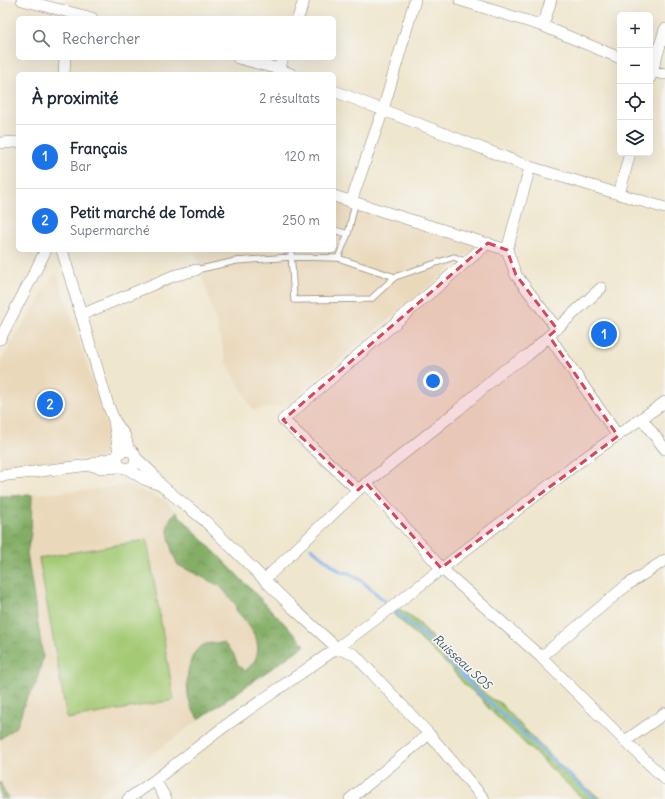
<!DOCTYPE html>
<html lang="fr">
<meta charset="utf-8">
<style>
:root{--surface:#fff;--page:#f2f2f3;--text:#1f2937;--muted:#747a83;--line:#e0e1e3;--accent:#1a73e8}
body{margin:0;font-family:Delius,sans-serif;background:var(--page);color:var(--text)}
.controls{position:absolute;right:12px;top:12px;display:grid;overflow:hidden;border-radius:6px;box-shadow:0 4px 16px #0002}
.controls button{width:36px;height:36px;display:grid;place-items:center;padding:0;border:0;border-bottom:1px solid var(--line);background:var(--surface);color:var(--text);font:20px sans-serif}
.you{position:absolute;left:433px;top:381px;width:14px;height:14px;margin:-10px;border:3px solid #fff;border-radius:50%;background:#1a73e8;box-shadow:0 0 0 6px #1a73e833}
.badge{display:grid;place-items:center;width:26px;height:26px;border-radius:50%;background:var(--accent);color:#fff;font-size:13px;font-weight:700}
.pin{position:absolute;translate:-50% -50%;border:2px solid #fff;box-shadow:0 1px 4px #0006}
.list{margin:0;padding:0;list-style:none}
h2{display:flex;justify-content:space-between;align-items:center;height:52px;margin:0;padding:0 16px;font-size:17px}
h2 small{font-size:13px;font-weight:400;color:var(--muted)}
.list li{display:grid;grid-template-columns:26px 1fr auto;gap:12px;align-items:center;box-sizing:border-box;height:64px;padding:0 16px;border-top:1px solid var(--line)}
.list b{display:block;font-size:15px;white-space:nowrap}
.list p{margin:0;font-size:13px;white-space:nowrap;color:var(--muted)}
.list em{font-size:13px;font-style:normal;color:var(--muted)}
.icon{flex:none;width:22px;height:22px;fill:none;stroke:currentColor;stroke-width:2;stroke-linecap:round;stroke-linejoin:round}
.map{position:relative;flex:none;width:665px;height:799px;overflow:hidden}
.search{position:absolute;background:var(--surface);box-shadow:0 4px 16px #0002;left:16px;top:16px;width:320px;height:44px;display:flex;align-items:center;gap:10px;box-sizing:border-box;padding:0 14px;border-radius:6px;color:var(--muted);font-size:15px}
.panel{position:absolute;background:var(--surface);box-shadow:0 4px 16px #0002;left:16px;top:72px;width:320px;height:180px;border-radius:6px}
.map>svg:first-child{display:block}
.built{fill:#ead8ba}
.forest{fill:url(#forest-crowns);stroke:#586c48}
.wetland{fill:url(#wetland-marsh);stroke:#687a50}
.pitch{fill:#a5ca75;stroke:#687a50}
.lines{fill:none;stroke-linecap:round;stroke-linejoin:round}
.stream{stroke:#85b6f1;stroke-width:3}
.service-casing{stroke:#8d887c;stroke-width:7}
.minor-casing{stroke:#8d887c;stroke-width:12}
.service{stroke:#fff;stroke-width:5.5}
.minor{stroke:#fff;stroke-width:11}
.marked{fill:#d1495b;fill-opacity:0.2;stroke:#d1495b;stroke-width:3;stroke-dasharray:8 5;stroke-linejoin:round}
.labels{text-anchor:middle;stroke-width:3.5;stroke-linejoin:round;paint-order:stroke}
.water-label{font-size:12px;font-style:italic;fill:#465566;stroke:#f6f6f2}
</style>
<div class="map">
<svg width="665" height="799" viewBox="0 0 665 799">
<defs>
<pattern id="forest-crowns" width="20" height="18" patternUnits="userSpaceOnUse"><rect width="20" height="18" fill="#84ae66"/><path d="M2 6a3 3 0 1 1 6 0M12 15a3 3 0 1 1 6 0" fill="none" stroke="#6c8e54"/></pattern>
<pattern id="wetland-marsh" width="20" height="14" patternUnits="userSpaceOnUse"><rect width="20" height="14" fill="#a5ca75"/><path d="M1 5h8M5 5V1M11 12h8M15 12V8" fill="none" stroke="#87a460"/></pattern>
</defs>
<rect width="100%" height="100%" fill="#f6f6f2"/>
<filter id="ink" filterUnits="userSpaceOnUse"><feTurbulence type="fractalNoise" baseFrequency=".025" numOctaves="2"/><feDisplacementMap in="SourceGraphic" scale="8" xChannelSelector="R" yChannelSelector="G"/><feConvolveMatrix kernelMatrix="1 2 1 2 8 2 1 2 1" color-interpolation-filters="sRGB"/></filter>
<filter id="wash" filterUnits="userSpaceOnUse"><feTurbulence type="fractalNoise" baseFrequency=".012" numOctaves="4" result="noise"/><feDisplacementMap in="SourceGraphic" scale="16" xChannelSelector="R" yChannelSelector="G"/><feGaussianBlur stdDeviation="0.9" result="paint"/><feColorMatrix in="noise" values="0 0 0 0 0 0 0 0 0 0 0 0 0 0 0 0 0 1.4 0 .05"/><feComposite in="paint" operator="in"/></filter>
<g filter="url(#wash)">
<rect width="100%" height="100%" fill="#efe6ce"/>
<!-- built -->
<path class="built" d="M 334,198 L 477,246 L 286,405 L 253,410 L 226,361 L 216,322 L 194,250 L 334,250 Z
M 56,272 L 114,447 L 103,457 L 0,468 L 0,362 Z
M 129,485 L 165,501 L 305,645 L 212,710 L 92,799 L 0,799 L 0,497 L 89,490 Z"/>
<!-- forest -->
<path class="forest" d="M 32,495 L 31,533 L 27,553 L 43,657 L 36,684 L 25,702 L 17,726 L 0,739 L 0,496 Z
M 176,512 L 305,645 L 199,719 C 196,714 191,709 190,703 C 185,688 186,657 200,647 C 207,642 216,643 224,643 L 233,653 L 238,665 L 245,671 C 271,651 252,628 236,610 L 236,605 L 220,586 L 178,565 L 172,552 L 168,532 L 168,524 L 171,517 Z
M 0,782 L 8,799 L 0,799 Z"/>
<!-- wetland -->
<path class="wetland" d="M 399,609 L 410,616 L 421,625 L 461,672 L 491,699 L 499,702 C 531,735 563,773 601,799 L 583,799 L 489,709 L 480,697 L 465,685 L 450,667 L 399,619 L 394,615 Z"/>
<!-- pitch -->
<path class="pitch" d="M 147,540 L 174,700 L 67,719 L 39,558 Z"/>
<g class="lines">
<!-- stream -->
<path class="stream" d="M 311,548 L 341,572 L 349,573 L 363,582 L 389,605
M 393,609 L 431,642 L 479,693 L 595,799"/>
</g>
</g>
<g filter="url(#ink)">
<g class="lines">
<defs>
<path id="service" d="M 334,230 L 348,234
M 291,250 L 294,300 L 371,299 L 395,277 L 454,257 L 466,262
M 338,258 L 348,234 L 355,203
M 196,270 L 236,261 L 292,257 L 338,258 L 395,277"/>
<path id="minor" d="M 22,0 L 92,18
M 460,0 L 543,26 L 620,58
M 298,18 L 304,0
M 543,26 L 551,0
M 238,58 L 279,69
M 283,58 L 279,69 L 291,74
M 650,71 L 665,74
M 64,74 L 65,58
M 650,78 L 665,29
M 334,91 L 530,167 L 665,208
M 0,143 L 18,142
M 530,167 L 507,250 L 516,275 L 557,329
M 619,194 L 630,153
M 334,196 L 507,250
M 351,202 L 383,110 L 415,0
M 62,250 L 108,405 L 114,420 L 125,436 L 129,450
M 81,315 L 173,276 L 196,270
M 549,336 L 618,436
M 0,339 L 46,250
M 642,419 L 665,449
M 114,421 L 119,454
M 136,458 L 152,473 L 161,485
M 90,465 L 101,468 L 121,467
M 128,469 L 134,466 L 136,458 L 133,452 L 125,450 L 119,454 L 117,457 L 118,465 L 121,467 L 128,469 L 144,479 L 161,485 L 173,495 L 204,520 L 294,609 L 337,648 L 355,655 L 429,734 L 484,799
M 0,476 L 90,465 L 100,461 L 117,457
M 366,483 L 441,568 L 541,657 L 625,741 L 665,713
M 358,490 L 283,420 L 488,243
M 265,579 L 358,490 L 458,410 L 503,371 L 528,355 L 601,288
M 541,657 L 627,585 L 665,560
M 625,741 L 665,779
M 155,780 L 166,799
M 128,799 L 155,780 L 225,726 L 337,648 L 396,604 L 579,462 L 665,402
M 350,799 L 429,734"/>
</defs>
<!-- service casing -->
<use href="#service" class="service-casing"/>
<!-- minor casing -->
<use href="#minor" class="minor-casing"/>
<!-- service -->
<use href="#service" class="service"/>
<!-- minor -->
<use href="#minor" class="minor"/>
</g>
</g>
<!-- marked area -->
<path class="marked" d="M 488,243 L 507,250 L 516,275 L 557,329 L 549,336 L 618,436 L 441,568 L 366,483 L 358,490 L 283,420 Z"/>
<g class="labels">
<!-- water labels -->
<g class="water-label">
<text transform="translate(462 662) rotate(43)" y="4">Ruisseau SOS</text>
</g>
</g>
</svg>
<div class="controls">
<button>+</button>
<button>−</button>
<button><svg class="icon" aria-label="locate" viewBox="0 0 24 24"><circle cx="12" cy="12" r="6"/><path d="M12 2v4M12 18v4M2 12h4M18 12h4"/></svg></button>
<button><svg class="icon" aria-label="layers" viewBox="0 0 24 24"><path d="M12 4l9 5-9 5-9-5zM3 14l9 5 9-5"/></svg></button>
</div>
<div class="you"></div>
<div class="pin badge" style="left:604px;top:334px">1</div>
<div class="pin badge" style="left:50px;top:404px">2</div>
<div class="search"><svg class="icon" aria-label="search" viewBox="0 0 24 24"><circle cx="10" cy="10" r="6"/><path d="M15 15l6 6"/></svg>Rechercher</div>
<section class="panel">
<h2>À proximité<small>2 résultats</small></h2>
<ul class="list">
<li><span class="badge">1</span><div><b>Français</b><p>Bar</p></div><em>120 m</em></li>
<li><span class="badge">2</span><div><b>Petit marché de Tomdè</b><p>Supermarché</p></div><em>250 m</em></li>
</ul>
</section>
</div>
